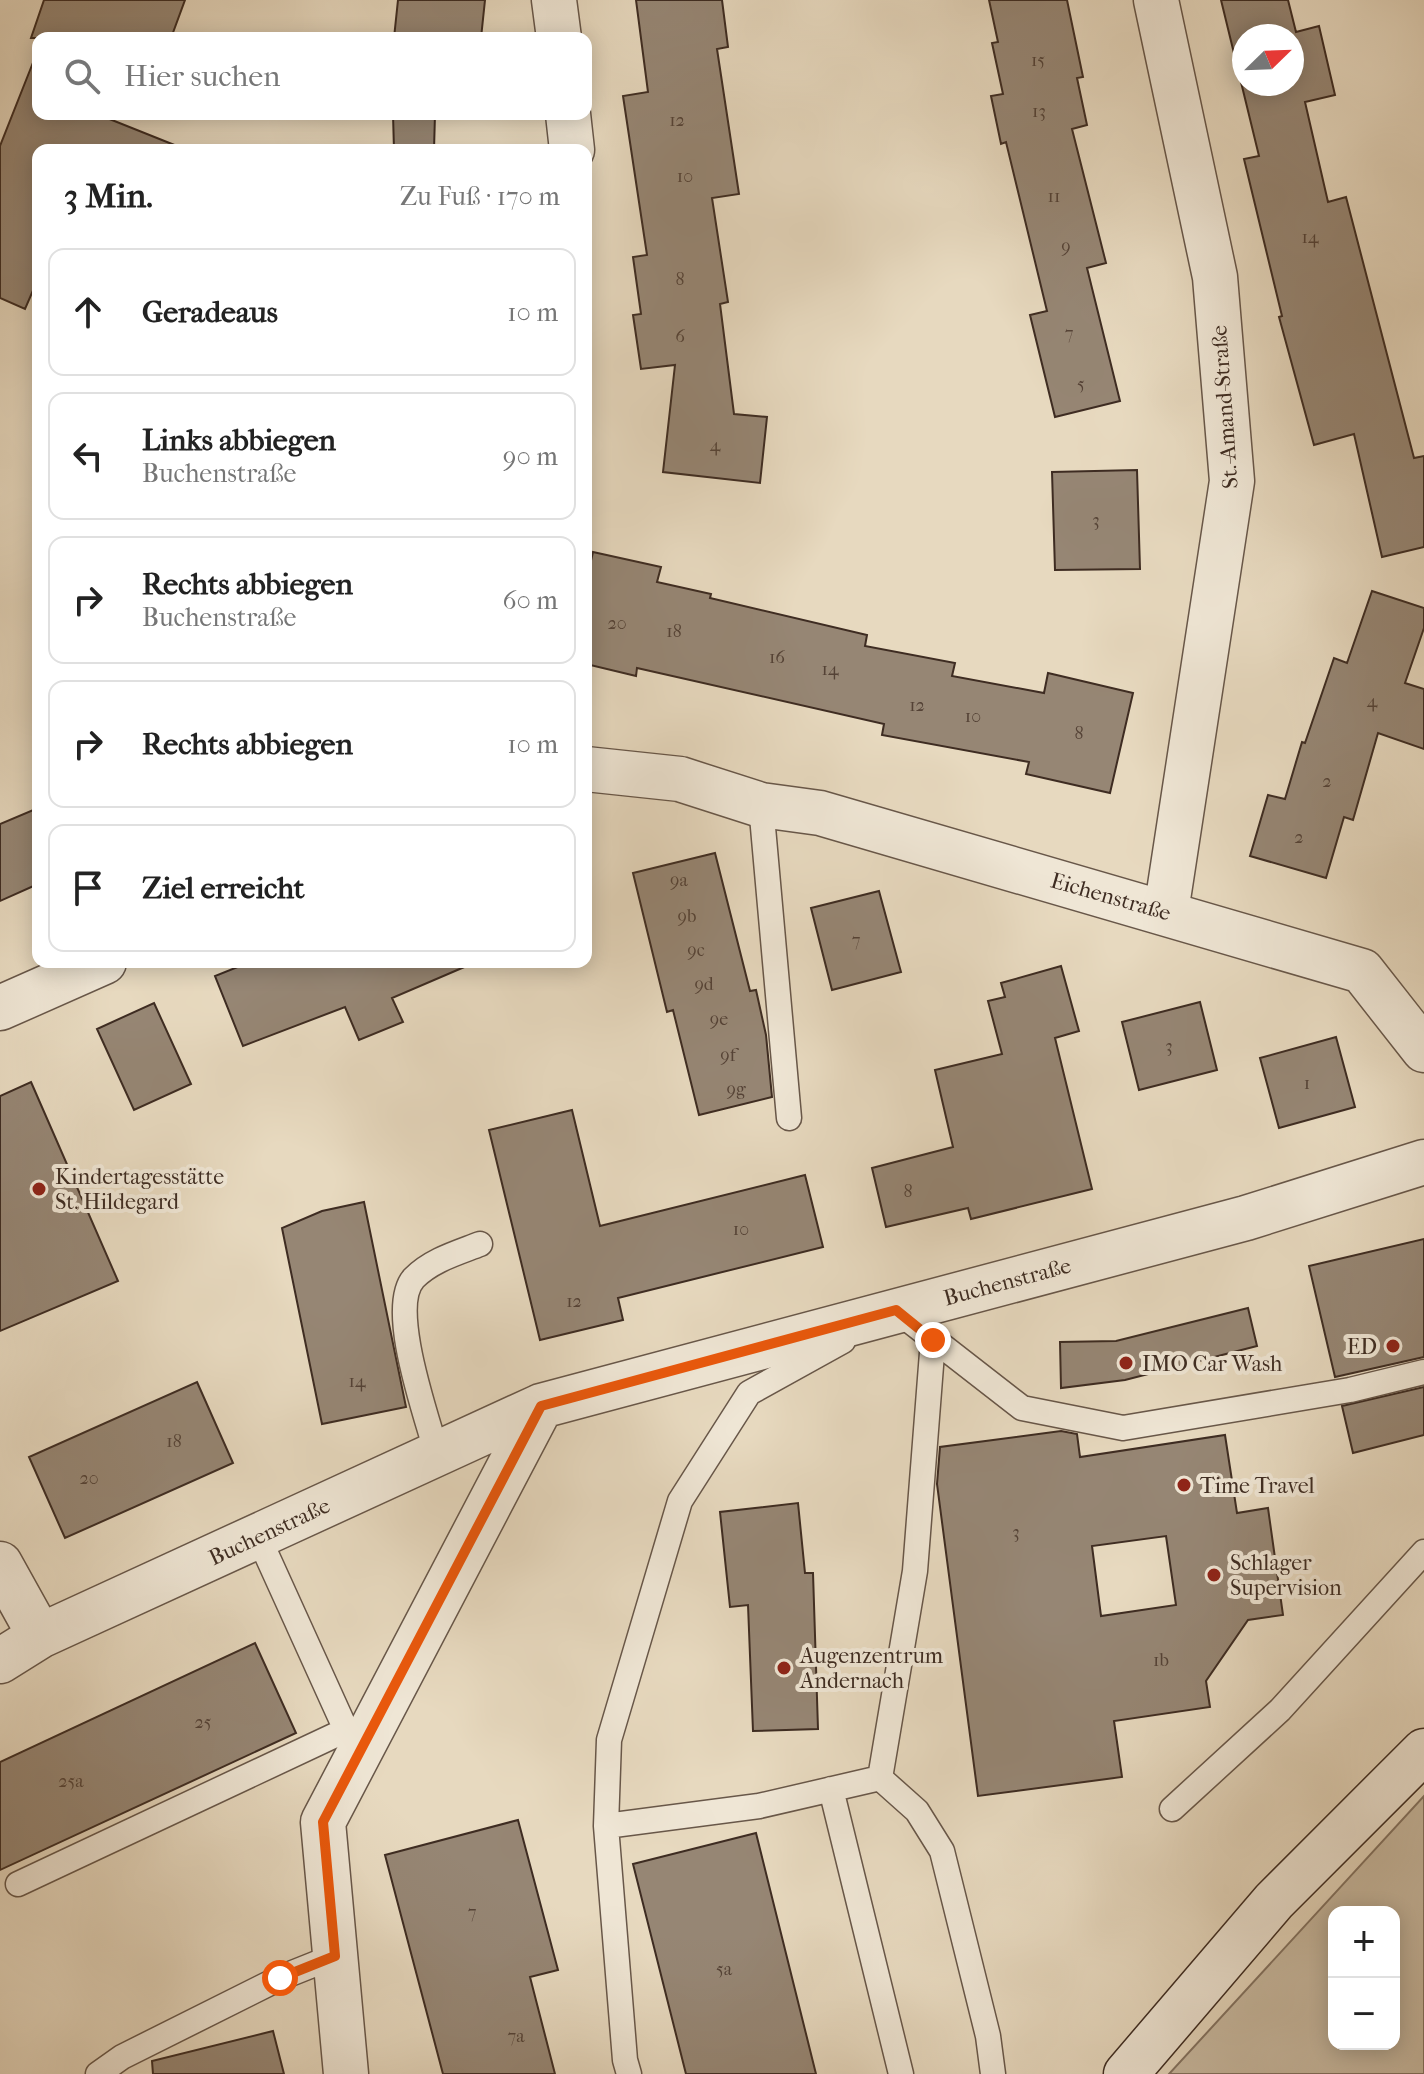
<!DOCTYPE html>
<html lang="de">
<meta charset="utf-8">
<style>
:root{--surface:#fff;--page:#f2f2f2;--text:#222;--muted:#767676;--line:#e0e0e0}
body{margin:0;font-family:"IM FELL French Canon",serif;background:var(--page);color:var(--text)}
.controls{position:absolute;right:24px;bottom:24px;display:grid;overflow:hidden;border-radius:16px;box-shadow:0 4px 20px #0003}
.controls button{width:72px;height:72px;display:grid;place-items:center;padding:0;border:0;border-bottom:2px solid var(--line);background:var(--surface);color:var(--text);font:40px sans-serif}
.compass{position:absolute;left:1232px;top:24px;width:72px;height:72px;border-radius:50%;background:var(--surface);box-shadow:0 4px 20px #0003;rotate:67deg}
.stop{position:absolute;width:24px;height:24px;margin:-18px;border:6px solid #ea580c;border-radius:50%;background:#fff}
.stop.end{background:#ea580c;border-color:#fff;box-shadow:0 2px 8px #0008}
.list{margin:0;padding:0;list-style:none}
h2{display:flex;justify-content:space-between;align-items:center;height:104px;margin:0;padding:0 32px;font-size:34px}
h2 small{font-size:26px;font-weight:400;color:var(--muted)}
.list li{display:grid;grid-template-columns:52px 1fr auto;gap:24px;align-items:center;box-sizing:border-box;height:128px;margin:0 16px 16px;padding:0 16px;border:2px solid var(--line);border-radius:16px}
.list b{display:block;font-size:30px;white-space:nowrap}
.list p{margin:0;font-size:26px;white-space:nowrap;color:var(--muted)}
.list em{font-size:26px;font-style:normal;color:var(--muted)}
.icon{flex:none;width:44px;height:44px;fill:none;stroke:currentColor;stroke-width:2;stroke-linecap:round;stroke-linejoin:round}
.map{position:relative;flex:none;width:1424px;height:2074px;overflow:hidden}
.search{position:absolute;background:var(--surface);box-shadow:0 4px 20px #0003;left:32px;top:32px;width:560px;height:88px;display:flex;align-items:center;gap:20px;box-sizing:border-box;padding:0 28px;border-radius:16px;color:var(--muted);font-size:30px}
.panel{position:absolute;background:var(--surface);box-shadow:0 4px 20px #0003;left:32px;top:144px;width:560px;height:824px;border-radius:16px}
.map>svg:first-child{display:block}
.green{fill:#cabca4;stroke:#847463;stroke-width:2;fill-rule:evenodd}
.building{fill:#968674;stroke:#3e2c22;stroke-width:2;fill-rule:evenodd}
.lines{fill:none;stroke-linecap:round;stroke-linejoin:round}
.service-casing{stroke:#685749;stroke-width:27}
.minor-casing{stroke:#685749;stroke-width:47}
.secondary-casing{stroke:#3e2c22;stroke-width:47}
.service{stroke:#efe6d5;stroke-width:24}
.minor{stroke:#efe6d5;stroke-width:44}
.secondary{stroke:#efe6d5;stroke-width:44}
.route{stroke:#ea580c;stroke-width:10}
.poi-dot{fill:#8f2418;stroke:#efe6d5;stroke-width:3}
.labels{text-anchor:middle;stroke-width:8;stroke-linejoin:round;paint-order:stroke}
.number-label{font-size:18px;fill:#544236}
.street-label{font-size:22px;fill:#3e2c22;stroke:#efe6d5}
.poi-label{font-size:22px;fill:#3e2c22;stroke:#efe6d5;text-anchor:start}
</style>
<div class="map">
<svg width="1424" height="2074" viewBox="0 0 1424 2074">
<rect width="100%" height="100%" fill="#e7d9bf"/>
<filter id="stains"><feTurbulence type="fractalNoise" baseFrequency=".0025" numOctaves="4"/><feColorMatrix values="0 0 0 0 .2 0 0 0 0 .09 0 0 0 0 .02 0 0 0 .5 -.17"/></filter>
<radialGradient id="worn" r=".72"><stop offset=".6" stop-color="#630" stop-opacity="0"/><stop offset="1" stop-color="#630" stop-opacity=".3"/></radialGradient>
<!-- green -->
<path class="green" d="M 1424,1796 L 1424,2074 L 1169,2074 ZM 1334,1912 L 1394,1912 L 1394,2044 L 1334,2044 Z"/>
<!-- building -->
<path class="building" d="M 44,0 L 185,0 L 171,38 L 31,38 Z
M 398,0 L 485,0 L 481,38 L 394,38 Z
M 636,0 L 722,0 L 728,47 L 717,49 L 739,194 L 712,198 L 728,302 L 720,304 L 734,414 L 767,417 L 760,483 L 663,472 L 675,365 L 641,369 L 633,315 L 641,314 L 633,257 L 647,255 L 623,96 L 648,92 Z
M 989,0 L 1067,0 L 1083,77 L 1077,78 L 1087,125 L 1072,129 L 1106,263 L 1087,268 L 1120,401 L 1055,417 L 1030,315 L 1047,311 L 1006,142 L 1001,144 L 991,96 L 1003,94 L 992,43 L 998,42 Z
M 1221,0 L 1288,0 L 1296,32 L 1319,26 L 1335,95 L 1305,102 L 1328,202 L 1346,197 L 1414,458 L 1424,456 L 1424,547 L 1382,557 L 1354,434 L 1314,445 L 1279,317 L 1282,316 L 1244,159 L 1259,156 ZM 1244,36 L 1292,36 L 1292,84 L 1244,84 Z
M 36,55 L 38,114 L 97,114 L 182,148 L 38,150 L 38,279 L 25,309 L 0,298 L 0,146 Z
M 393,114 L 435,114 L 434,150 L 394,150 Z
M 1137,470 L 1140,569 L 1055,570 L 1052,472 Z
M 593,552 L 661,567 L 657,582 L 711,594 L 710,598 L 867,635 L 865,646 L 955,663 L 952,676 L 1044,693 L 1048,673 L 1133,693 L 1110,793 L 1026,774 L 1029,762 L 882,735 L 884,724 L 637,668 L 636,676 L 586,664 L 586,582 Z
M 1372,591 L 1424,608 L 1424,628 L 1405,683 L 1424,689 L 1424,749 L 1378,733 L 1353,820 L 1344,817 L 1326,878 L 1250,856 L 1268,795 L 1285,799 L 1302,742 L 1305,743 L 1334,658 L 1347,663 Z
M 38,808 L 38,884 L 0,901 L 0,824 Z
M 715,853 L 750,991 L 756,990 L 766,1035 L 772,1097 L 699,1115 L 673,1010 L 667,1012 L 633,873 Z
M 879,891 L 901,972 L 832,990 L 811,908 Z
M 250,962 L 476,962 L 392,998 L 403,1022 L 359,1040 L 345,1007 L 243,1046 L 215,976 Z
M 1061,966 L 1079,1031 L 1055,1038 L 1092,1189 L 971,1219 L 968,1208 L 886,1227 L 872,1168 L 953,1147 L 935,1070 L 1002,1054 L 988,1001 L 1005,997 L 1001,983 Z
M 1200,1002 L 1217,1070 L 1139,1090 L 1122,1022 Z
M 154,1003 L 191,1084 L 134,1110 L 97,1029 Z
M 1336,1037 L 1355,1107 L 1279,1128 L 1260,1058 Z
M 31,1082 L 118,1281 L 0,1331 L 0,1096 Z
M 572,1110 L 600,1226 L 805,1175 L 823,1247 L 618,1298 L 623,1320 L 540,1340 L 489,1130 Z
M 364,1202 L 406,1407 L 322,1424 L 282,1228 L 322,1211 Z
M 1424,1239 L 1424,1357 L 1335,1377 L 1309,1266 Z
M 1248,1308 L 1257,1346 L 1125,1380 L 1061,1388 L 1060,1342 L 1116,1341 Z
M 197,1382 L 233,1463 L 65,1538 L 29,1457 Z
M 1424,1387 L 1424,1435 L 1353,1453 L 1342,1406 Z
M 1061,1431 L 1077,1434 L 1080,1457 L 1225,1435 L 1237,1513 L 1268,1508 L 1283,1615 L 1248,1620 L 1206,1681 L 1210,1707 L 1114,1721 L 1122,1777 L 978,1796 L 937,1484 L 940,1447 ZM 1166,1536 L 1176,1605 L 1101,1616 L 1092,1546 Z
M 798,1503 L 805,1573 L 813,1573 L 818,1729 L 753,1731 L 748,1605 L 730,1607 L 720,1512 Z
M 255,1643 L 296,1733 L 0,1870 L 0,1762 Z
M 518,1820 L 558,1970 L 530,1977 L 555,2074 L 443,2074 L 385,1855 Z
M 756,1833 L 816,2074 L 686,2074 L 633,1864 Z
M 273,2031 L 284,2074 L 153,2074 L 152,2061 Z"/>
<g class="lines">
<defs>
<path id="service" d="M 761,805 L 789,1118
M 892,1313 L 896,1310 L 1022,1408 L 1123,1428 L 1350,1390 L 1424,1372
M 843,1341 L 749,1393 L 680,1501 L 609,1740 L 606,1826 L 759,1806 L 880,1778 L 915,1571 L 933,1340
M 437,1454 C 427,1417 387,1307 414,1278 C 432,1260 457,1253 480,1244
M 880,1778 L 917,1811 L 942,1851 L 988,2036 L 993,2074
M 831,1789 L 901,2074
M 1172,1809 L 1280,1710 L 1424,1552
M 606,1826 L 625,2060 L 629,2074
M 18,1884 L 346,1730 L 258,1536
M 98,2074 L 122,2057 L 280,1978 L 335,1956"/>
<path id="minor" d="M 554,0 L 559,38
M 1156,0 L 1215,277 L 1232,481 L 1166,912
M 568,114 L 572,150
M 586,769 L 680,779 L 761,805 L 820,813 L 1362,971 L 1424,1050
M 0,1008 L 104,962
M 0,1564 L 40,1636
M 0,1661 L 40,1636 L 541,1406 L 1246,1218 L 1424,1162
M 346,2074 L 323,1822 L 541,1406"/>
<path id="secondary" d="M 1126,2074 L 1274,1901 L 1424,1751"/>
</defs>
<!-- service casing -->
<use href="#service" class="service-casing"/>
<!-- minor casing -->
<use href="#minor" class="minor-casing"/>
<!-- secondary casing -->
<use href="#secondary" class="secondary-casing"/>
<!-- service -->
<use href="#service" class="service"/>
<!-- minor -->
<use href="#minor" class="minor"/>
<!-- secondary -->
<use href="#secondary" class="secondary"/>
</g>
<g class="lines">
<!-- route -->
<path class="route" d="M 280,1978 L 335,1956 L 323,1822 L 541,1406 L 896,1310 L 933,1340"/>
</g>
<!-- markers -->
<g class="poi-dot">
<circle cx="39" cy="1189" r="8"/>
<circle cx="1393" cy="1346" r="8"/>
<circle cx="1126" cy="1363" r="8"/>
<circle cx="1184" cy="1485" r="8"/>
<circle cx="1214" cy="1575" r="8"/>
<circle cx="784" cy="1668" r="8"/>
</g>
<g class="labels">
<!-- number labels -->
<g class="number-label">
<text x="1038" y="66">15</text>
<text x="1039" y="117">13</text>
<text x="677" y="126">12</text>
<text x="685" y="182">10</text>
<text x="1054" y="202">11</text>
<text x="1310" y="243">14</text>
<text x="1066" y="252">9</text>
<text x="680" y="285">8</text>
<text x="1069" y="339">7</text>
<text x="680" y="342">6</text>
<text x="1081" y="390">5</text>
<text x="715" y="451">4</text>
<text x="1096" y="526">3</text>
<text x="617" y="629">20</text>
<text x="674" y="637">18</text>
<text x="777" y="663">16</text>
<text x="830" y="675">14</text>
<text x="1372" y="707">4</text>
<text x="917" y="711">12</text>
<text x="973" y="722">10</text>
<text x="1079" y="739">8</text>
<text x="1327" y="787">2</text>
<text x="1299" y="843">2</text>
<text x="679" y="886">9a</text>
<text x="687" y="922">9b</text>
<text x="856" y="946">7</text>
<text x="696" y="956">9c</text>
<text x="704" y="990">9d</text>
<text x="719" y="1025">9e</text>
<text x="1169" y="1052">3</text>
<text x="728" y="1061">9f</text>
<text x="1307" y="1089">1</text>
<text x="736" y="1095">9g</text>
<text x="908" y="1197">8</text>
<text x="741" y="1235">10</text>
<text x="574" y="1307">12</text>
<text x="357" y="1387">14</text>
<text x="174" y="1447">18</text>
<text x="89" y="1484">20</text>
<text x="1016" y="1538">3</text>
<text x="1161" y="1666">1b</text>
<text x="203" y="1728">25</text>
<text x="71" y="1787">25a</text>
<text x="472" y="1918">7</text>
<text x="724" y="1975">5a</text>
<text x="516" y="2042">7a</text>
</g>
<!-- street labels -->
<g class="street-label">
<text transform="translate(1224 407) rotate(-94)" y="8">St.-Amand-Straße</text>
<text transform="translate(1111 896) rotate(16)" y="8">Eichenstraße</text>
<text transform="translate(1007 1281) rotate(-15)" y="8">Buchenstraße</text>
<text transform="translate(269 1531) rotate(-25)" y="8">Buchenstraße</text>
</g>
<!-- poi labels -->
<g class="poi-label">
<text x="55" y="1184">Kindertagesstätte<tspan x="55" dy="25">St. Hildegard</tspan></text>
<text x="1377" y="1354" text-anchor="end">ED</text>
<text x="1142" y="1371">IMO Car Wash</text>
<text x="1200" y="1493">Time Travel</text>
<text x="1230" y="1570">Schlager<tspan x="1230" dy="25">Supervision</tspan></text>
<text x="800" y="1663">Augenzentrum<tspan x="800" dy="25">Andernach</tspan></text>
</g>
</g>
<rect width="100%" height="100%" filter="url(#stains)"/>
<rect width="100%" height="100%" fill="url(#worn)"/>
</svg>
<div class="controls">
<button>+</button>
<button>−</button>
</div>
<svg class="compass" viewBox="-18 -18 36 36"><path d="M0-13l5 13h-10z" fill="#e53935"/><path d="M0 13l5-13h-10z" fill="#767676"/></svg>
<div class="stop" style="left:280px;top:1978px"></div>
<div class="stop end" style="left:933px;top:1340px"></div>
<div class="search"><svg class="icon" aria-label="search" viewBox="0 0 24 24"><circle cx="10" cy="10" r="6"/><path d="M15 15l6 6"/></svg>Hier suchen</div>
<section class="panel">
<h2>3 Min.<small>Zu Fuß · 170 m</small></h2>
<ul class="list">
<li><svg class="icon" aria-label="ahead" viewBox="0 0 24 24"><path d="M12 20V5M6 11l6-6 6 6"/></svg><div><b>Geradeaus</b></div><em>10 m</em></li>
<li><svg class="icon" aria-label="left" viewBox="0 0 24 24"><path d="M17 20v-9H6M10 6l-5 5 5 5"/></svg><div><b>Links abbiegen</b><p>Buchenstraße</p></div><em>90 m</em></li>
<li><svg class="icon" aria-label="right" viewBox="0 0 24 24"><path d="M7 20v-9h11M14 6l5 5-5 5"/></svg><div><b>Rechts abbiegen</b><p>Buchenstraße</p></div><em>60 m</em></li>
<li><svg class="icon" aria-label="right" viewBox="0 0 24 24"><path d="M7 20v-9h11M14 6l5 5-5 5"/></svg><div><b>Rechts abbiegen</b></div><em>10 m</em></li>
<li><svg class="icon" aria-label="arrive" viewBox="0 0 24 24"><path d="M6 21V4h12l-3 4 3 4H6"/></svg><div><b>Ziel erreicht</b></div></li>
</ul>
</section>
</div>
